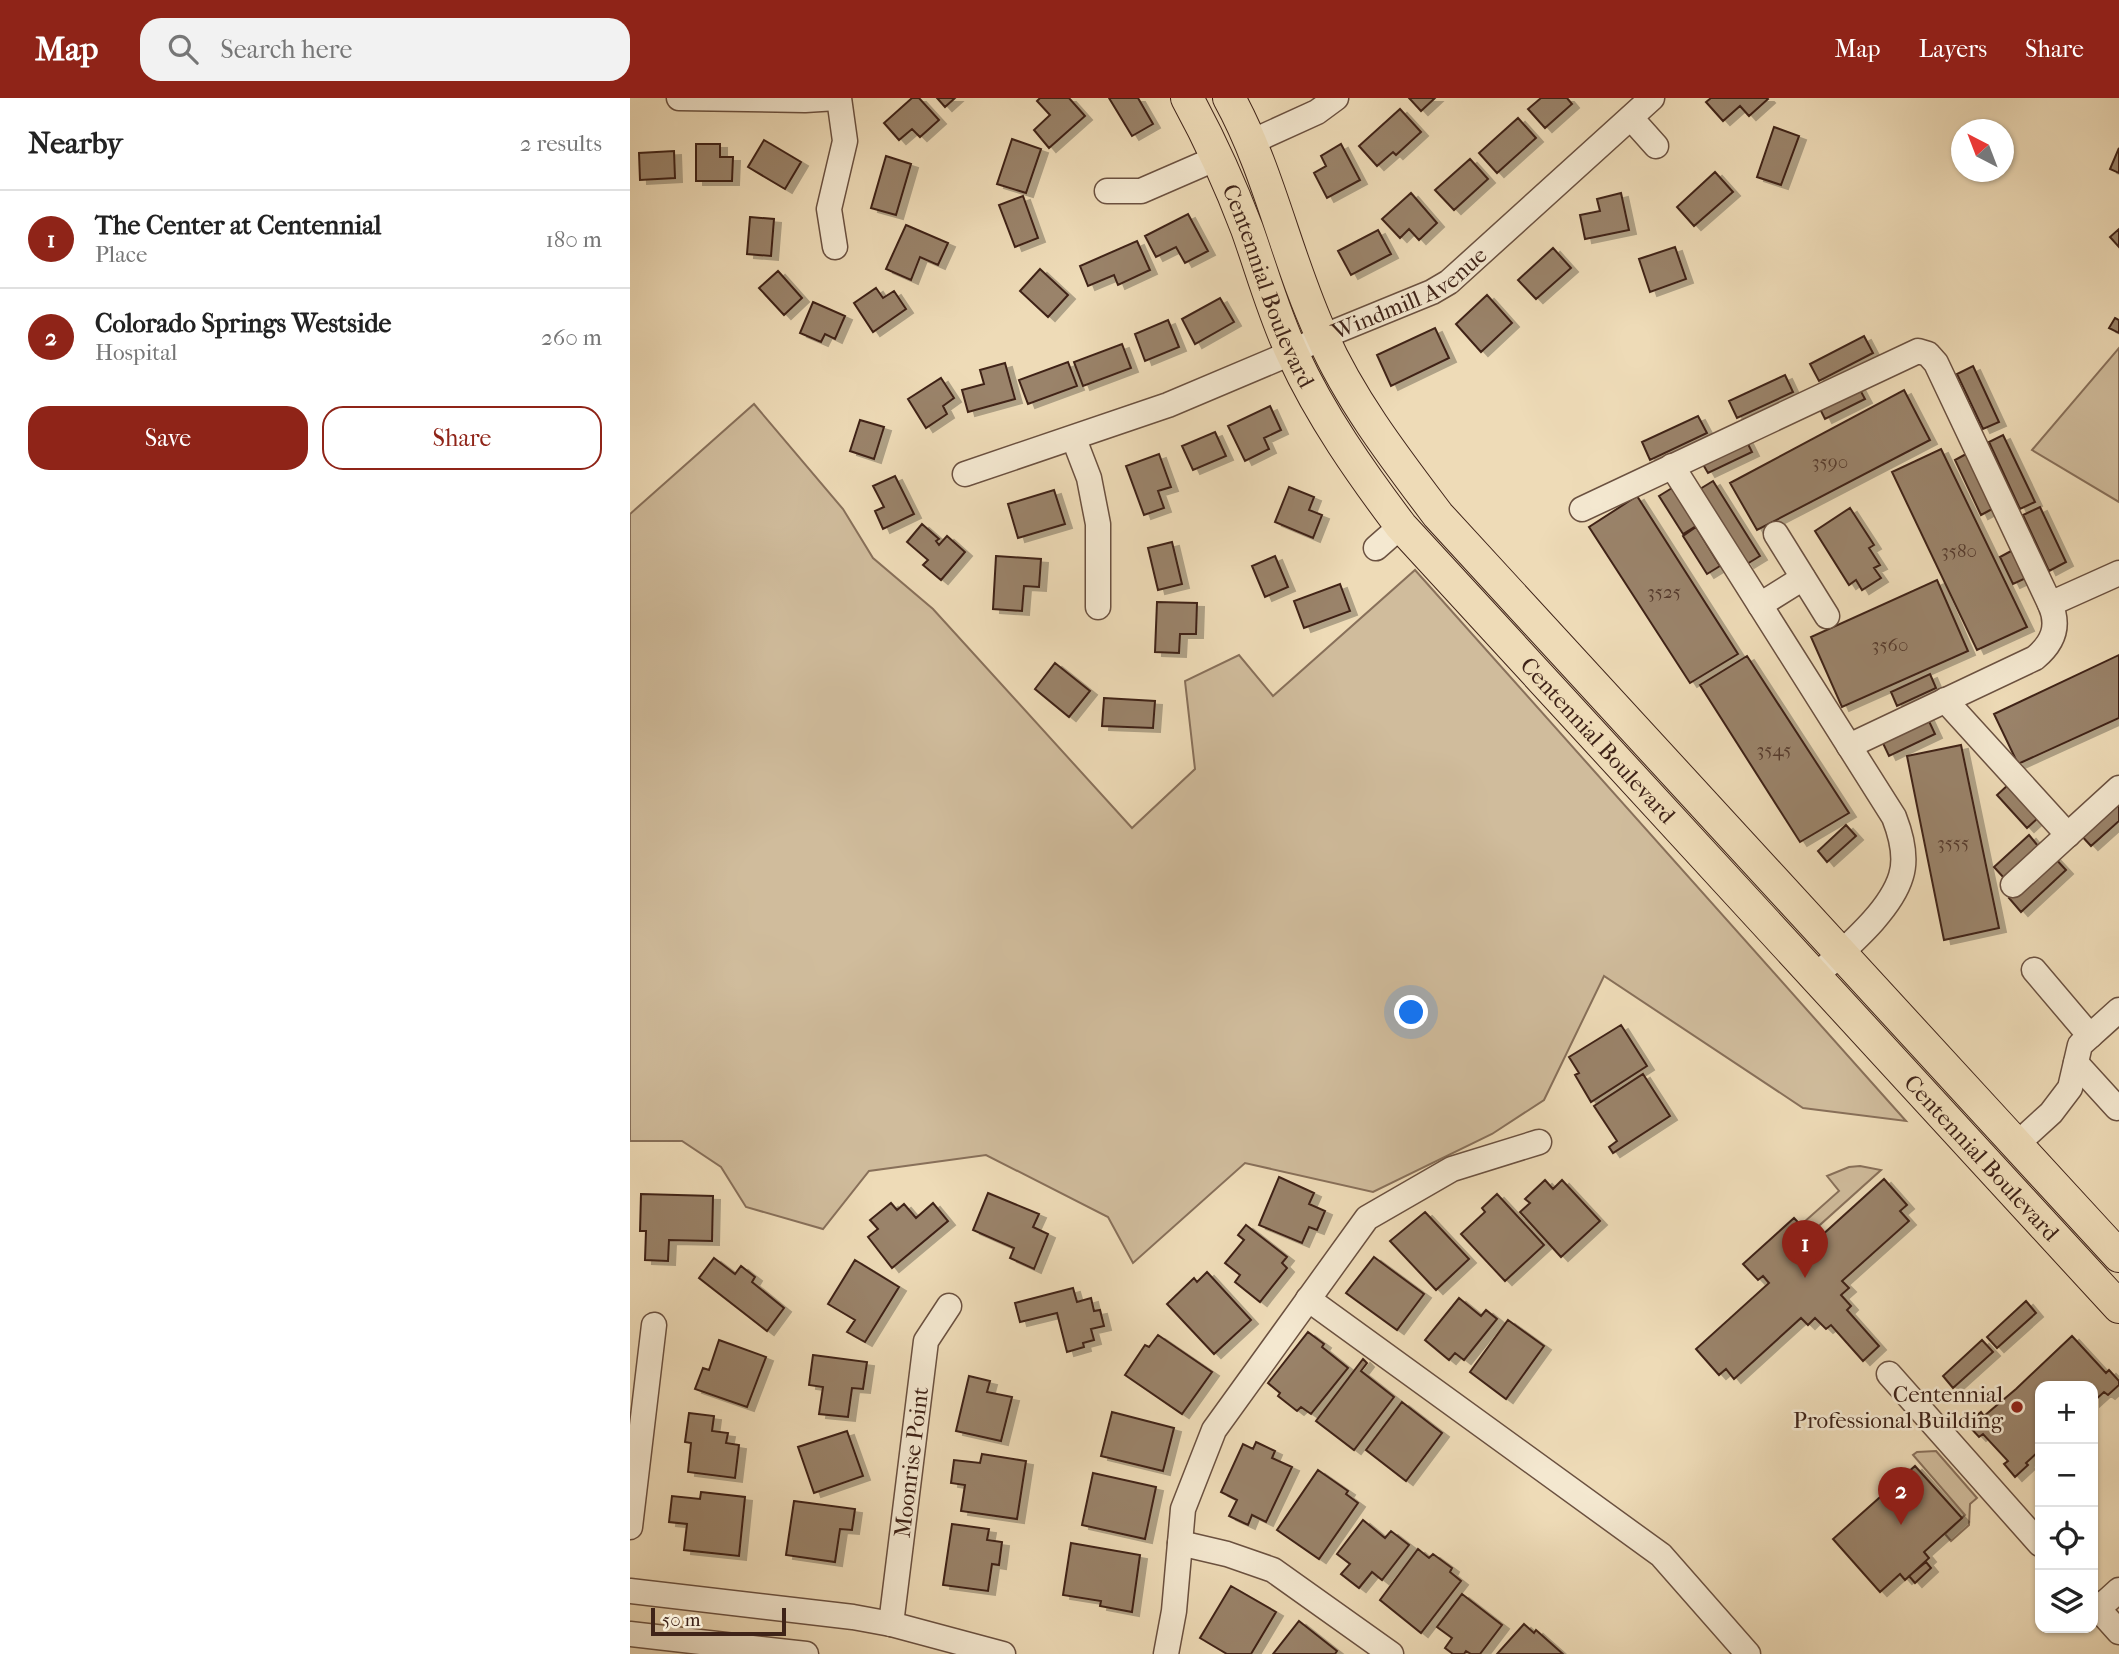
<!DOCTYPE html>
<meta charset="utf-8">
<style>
:root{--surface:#fff;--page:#f2f2f2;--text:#222;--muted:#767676;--line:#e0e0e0;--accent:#8f2418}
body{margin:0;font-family:"IM FELL French Canon",serif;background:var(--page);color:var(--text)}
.controls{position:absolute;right:21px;bottom:21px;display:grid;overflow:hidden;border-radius:14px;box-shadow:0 2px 5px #0004}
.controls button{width:63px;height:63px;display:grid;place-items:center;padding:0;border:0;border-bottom:2px solid var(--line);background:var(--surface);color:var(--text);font:35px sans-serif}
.compass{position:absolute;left:1321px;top:21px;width:63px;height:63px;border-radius:50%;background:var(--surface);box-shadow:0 2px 5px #0004;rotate:318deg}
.scale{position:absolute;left:21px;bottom:18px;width:135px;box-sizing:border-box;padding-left:7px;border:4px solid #3f2318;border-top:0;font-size:19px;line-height:24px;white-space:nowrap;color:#3f2318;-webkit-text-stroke:5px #f4e8d0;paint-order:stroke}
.you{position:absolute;left:782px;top:915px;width:24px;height:24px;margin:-18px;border:5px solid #fff;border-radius:50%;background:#1a73e8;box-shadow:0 0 0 10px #1a73e833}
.badge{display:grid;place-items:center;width:46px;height:46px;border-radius:50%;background:var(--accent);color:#fff;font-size:23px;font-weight:700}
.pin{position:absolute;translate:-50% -58px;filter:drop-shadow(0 2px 4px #0008)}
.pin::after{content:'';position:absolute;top:37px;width:24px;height:21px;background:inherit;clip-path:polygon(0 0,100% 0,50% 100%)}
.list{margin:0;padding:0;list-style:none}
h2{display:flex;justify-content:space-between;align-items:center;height:91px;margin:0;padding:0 28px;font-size:30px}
h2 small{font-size:23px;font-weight:400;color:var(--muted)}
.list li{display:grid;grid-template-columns:46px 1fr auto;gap:21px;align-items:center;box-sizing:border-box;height:98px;padding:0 28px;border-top:2px solid var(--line)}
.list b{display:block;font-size:26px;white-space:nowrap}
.list p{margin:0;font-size:23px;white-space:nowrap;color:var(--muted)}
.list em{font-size:23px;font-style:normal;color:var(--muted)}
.actions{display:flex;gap:14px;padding:21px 28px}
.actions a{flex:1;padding:16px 0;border:2px solid var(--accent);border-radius:21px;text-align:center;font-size:24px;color:var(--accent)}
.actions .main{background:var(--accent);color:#fff}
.icon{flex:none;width:38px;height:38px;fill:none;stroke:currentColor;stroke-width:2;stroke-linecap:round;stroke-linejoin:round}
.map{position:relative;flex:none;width:1489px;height:1556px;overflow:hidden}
header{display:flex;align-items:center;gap:42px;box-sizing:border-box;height:98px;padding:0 35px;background:var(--accent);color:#fff}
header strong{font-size:33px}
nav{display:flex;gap:38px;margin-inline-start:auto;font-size:24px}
.search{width:490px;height:63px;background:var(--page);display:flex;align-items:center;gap:18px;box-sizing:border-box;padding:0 24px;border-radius:21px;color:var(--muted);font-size:26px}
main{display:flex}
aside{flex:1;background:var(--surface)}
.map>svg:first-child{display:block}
.green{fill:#d0bc9c;stroke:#88705a;stroke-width:2}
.building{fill:#9a836b;stroke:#3f2318;stroke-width:2;filter:url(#shadow)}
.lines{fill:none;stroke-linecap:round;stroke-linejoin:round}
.minor-casing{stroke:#6b5140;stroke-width:27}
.major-casing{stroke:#3f2318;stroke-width:34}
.minor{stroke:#f4e8d0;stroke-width:24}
.major{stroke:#eedbb7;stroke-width:32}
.poi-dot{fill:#8f2418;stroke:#f4e8d0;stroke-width:2.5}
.labels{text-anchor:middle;stroke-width:5;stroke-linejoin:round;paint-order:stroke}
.number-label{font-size:19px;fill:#563b2d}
.street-label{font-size:23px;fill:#3f2318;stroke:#f4e8d0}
.poi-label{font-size:23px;fill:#3f2318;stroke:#f4e8d0;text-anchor:end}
</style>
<header>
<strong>Map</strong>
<div class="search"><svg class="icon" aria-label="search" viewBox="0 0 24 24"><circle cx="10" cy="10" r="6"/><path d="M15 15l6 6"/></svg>Search here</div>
<nav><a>Map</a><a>Layers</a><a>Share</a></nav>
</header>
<main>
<aside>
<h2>Nearby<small>2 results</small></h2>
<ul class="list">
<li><span class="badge">1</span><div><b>The Center at Centennial</b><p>Place</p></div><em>180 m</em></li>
<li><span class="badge">2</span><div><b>Colorado Springs Westside</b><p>Hospital</p></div><em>260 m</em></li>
</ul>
<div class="actions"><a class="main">Save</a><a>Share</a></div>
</aside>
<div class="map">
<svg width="1489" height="1556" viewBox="0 0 1489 1556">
<defs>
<filter id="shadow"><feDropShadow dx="7" dy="4" stdDeviation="0" flood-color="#0004"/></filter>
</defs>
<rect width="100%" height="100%" fill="#eedbb7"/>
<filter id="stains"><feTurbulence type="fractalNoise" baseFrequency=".00286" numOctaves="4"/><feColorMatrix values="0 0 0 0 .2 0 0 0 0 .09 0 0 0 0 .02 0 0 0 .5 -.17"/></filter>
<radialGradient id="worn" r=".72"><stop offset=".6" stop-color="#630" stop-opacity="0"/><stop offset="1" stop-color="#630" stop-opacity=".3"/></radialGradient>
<!-- green -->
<path class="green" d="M 1489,250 L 1489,404 L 1402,352 Z
M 124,306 L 213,411 L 243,460 L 303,511 L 502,730 L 565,671 L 555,583 L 609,557 L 643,598 L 785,472 L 1276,1023 L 1173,1010 L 974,878 L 914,1002 L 862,1036 L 743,1094 L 615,1065 L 503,1165 L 478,1119 L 356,1057 L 239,1073 L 193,1131 L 116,1109 L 91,1069 L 52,1043 L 0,1043 L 0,416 Z
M 1230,1068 L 1251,1072 L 1182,1134 L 1173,1125 L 1209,1093 L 1197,1078 L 1219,1069 Z
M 1306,1353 L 1347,1400 L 1340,1406 L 1339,1427 L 1321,1443 L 1315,1436 L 1335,1417 L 1283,1357 L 1287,1354 Z"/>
<!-- building -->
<path class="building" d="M 282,0 L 289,0 L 309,22 L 290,39 L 282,31 L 269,42 L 254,25 Z
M 307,0 L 325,0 L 315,9 Z
M 410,0 L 439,0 L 455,18 L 419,50 L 404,32 L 420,17 L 407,3 Z
M 479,0 L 508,0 L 523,26 L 502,38 Z
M 779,0 L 805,0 L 791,13 Z
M 911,0 L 937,0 L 942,6 L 915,30 L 898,11 Z
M 1081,0 L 1137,0 L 1138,1 L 1119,18 L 1110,8 L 1093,23 L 1076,4 Z
M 770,11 L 791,34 L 766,57 L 763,54 L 747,68 L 729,48 Z
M 888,20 L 906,40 L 867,75 L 849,55 Z
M 1144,29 L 1169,38 L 1151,87 L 1127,79 Z
M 382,41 L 411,51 L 396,95 L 367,86 Z
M 134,42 L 171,64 L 155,91 L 118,69 Z
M 66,46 L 90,46 L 90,59 L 103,59 L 102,83 L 66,83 Z
M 711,46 L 730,82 L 697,100 L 684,75 L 696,68 L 691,58 Z
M 1489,50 L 1489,75 L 1480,71 Z
M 44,53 L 45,80 L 10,82 L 9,55 Z
M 256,58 L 281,66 L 266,117 L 241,110 Z
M 840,61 L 858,81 L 824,112 L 805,92 Z
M 1085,74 L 1103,94 L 1064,128 L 1047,109 Z
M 781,95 L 807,125 L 789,142 L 779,131 L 770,140 L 752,121 Z
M 991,95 L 999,132 L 955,141 L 950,117 L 970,113 L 967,101 Z
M 393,98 L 408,140 L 385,149 L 369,107 Z
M 558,116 L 578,153 L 555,165 L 546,149 L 526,159 L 515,138 Z
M 120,119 L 144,121 L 141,158 L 117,156 Z
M 276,127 L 318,145 L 308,167 L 290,159 L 281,182 L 256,171 Z
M 1489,131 L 1489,149 L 1480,139 Z
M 748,132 L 761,156 L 721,177 L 708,153 Z
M 507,143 L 520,172 L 488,187 L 484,177 L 458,188 L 450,168 Z
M 1045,149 L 1056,181 L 1020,194 L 1009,161 Z
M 923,150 L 941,170 L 906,201 L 888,182 Z
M 410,171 L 438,197 L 418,219 L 390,193 Z
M 148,173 L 172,200 L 154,217 L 129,190 Z
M 246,190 L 253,200 L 264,193 L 276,211 L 243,234 L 224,205 Z
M 857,197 L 882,225 L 851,254 L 826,226 Z
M 590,200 L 604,224 L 565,246 L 552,221 Z
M 183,204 L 215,218 L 205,241 L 195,236 L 191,244 L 170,235 Z
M 1485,220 L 1489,222 L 1489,235 L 1479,230 Z
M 538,222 L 549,249 L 515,263 L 505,236 Z
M 805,230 L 819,260 L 761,288 L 747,257 Z
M 1234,238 L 1243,255 L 1189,283 L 1180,266 Z
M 492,246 L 501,270 L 453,288 L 444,264 Z
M 438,264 L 447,288 L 398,306 L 389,282 Z
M 375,265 L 385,301 L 338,314 L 332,292 L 354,286 L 350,272 Z
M 1343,268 L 1369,324 L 1353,331 L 1327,276 Z
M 1155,277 L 1163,294 L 1107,320 L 1099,303 Z
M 311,280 L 324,300 L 313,308 L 317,316 L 296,330 L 278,301 Z
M 1228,288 L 1235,301 L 1195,321 L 1188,307 Z
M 1274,292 L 1300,342 L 1127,432 L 1100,385 Z
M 640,308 L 651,332 L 634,340 L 639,351 L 615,363 L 598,328 Z
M 1068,318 L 1077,335 L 1020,362 L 1012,344 Z
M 230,322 L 254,329 L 244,361 L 220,353 Z
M 585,334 L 596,358 L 563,372 L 552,348 Z
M 1373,337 L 1405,404 L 1390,411 L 1359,344 Z
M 1116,342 L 1122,354 L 1078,375 L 1071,363 Z
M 1311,351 L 1397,529 L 1347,552 L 1262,374 Z
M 1338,355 L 1364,410 L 1351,417 L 1325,362 Z
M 529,356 L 541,389 L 528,393 L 534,410 L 514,417 L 496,368 Z
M 265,378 L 284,416 L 253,431 L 245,413 L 254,409 L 243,388 Z
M 1083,383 L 1130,458 L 1117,466 L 1070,391 Z
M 659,389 L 684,399 L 679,412 L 692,417 L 683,440 L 645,424 Z
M 1042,390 L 1066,428 L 1053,436 L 1029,398 Z
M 424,392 L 435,426 L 388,440 L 378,406 Z
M 1007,398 L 1108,556 L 1060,585 L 959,429 Z
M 1410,409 L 1436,464 L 1419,473 L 1393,417 Z
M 1220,410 L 1244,447 L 1239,450 L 1250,467 L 1244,470 L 1251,480 L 1232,492 L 1226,482 L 1219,487 L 1185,433 Z
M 292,426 L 309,441 L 306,443 L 309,447 L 317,438 L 335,454 L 311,482 L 293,467 L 298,462 L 277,444 Z
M 1066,429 L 1090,468 L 1077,476 L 1053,438 Z
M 542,444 L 552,486 L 528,492 L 518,450 Z
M 1383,452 L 1396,480 L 1383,486 L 1370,459 Z
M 366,458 L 411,461 L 409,489 L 394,488 L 392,513 L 363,511 Z
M 645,458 L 658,489 L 635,499 L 622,468 Z
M 1307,482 L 1338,553 L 1212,609 L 1181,539 Z
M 710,486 L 720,513 L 674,530 L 664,503 Z
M 527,504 L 567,505 L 566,536 L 550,536 L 549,555 L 525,554 Z
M 1489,557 L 1489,620 L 1388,666 L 1364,616 Z
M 1117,558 L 1219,715 L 1170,744 L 1070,587 Z
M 425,565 L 460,593 L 439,619 L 405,591 Z
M 1300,576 L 1306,590 L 1267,608 L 1261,594 Z
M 474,600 L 525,603 L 523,630 L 472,628 Z
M 1297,619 L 1305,636 L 1259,658 L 1251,641 Z
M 1331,647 L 1369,830 L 1314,842 L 1277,658 Z
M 1378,687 L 1408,720 L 1397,730 L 1367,697 Z
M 1489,698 L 1489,723 L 1461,748 L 1449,735 Z
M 1216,727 L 1226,738 L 1197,764 L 1188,753 Z
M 1399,737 L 1408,748 L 1374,780 L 1364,769 Z
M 1423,758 L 1436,772 L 1391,814 L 1379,800 Z
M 991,927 L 1017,968 L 961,1004 L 945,977 L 949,975 L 939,959 Z
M 1013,976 L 1040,1018 L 983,1055 L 979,1049 L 987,1043 L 964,1008 Z
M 649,1079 L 684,1095 L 679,1106 L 695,1113 L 687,1132 L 679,1129 L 672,1145 L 629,1127 Z
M 1254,1081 L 1277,1107 L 1270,1113 L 1279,1123 L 1212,1183 L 1219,1190 L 1211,1197 L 1221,1208 L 1217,1212 L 1249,1248 L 1233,1263 L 1201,1227 L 1196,1231 L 1185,1220 L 1178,1227 L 1171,1220 L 1104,1281 L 1096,1271 L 1089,1277 L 1066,1251 L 1139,1185 L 1133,1178 L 1128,1182 L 1113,1166 L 1164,1120 L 1179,1136 L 1174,1141 L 1180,1148 Z
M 915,1082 L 923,1091 L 932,1082 L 970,1123 L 931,1159 L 890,1114 L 900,1105 L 895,1101 Z
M 358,1095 L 409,1116 L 403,1129 L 418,1136 L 404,1171 L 380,1160 L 384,1150 L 343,1132 Z
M 11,1096 L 83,1098 L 82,1143 L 39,1142 L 38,1163 L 15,1162 L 16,1133 L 10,1133 Z
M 867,1096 L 914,1147 L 875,1183 L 831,1136 L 855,1114 L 852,1110 Z
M 261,1105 L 267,1112 L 274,1106 L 286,1120 L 303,1105 L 318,1123 L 262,1170 L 238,1139 L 248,1131 L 240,1122 Z
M 795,1114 L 839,1161 L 806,1192 L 760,1143 Z
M 616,1127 L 657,1159 L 652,1165 L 657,1170 L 630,1204 L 605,1184 L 610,1177 L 595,1165 L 614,1142 L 608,1137 Z
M 744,1159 L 794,1196 L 767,1232 L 716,1195 Z
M 84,1160 L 105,1176 L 111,1168 L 125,1179 L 122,1184 L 154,1210 L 137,1233 L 69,1180 Z
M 225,1162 L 269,1189 L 235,1244 L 217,1234 L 225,1222 L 198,1206 Z
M 577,1174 L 621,1222 L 584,1256 L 537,1206 L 564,1180 L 567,1184 Z
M 443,1190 L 447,1204 L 461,1200 L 464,1213 L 470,1212 L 474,1228 L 461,1231 L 464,1242 L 453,1245 L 454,1249 L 437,1254 L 427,1215 L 390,1224 L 385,1205 Z
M 829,1200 L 851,1218 L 856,1212 L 867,1221 L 834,1262 L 825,1255 L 819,1262 L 795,1242 Z
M 1396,1203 L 1406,1215 L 1367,1250 L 1357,1239 Z
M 878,1222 L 914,1248 L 876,1301 L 840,1274 Z
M 678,1234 L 694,1246 L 692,1249 L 718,1270 L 681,1316 L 671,1309 L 667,1313 L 648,1298 L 650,1295 L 638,1285 Z
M 528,1237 L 582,1274 L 552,1316 L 495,1277 L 515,1247 L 519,1249 Z
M 1442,1238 L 1476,1275 L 1479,1272 L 1489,1283 L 1489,1287 L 1478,1297 L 1474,1294 L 1463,1304 L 1463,1288 L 1410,1288 L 1410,1352 L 1396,1365 L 1398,1367 L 1385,1379 L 1374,1366 L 1378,1363 L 1353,1336 L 1349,1339 L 1337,1326 L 1351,1314 L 1354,1318 L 1386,1291 Z
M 89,1242 L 136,1259 L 117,1309 L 65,1291 L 73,1270 L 79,1272 Z
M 1352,1242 L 1363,1254 L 1323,1290 L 1313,1278 Z
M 183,1257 L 237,1264 L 233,1291 L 222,1290 L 218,1319 L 189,1316 L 193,1289 L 179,1287 Z
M 733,1261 L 737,1265 L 731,1273 L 764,1299 L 724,1352 L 686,1323 Z
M 339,1278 L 360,1283 L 357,1294 L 382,1299 L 371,1343 L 326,1333 Z
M 772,1304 L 812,1335 L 776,1383 L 736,1352 Z
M 482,1314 L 544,1330 L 533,1373 L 471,1358 Z
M 59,1315 L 84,1318 L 82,1333 L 98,1335 L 96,1345 L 109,1347 L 105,1380 L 58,1374 L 61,1345 L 55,1344 Z
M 217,1333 L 233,1378 L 184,1395 L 168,1349 Z
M 626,1344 L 645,1353 L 642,1360 L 662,1369 L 636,1424 L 622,1417 L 618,1427 L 599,1418 L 607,1402 L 591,1394 L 613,1346 L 623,1351 Z
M 352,1356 L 396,1363 L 387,1421 L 331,1413 L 335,1387 L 321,1385 L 324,1362 L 350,1365 Z
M 1285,1368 L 1332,1420 L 1294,1454 L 1299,1460 L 1275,1482 L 1270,1476 L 1250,1494 L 1203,1441 Z
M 688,1372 L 718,1393 L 716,1396 L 728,1405 L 689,1461 L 647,1432 Z
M 463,1375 L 526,1389 L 515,1441 L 452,1427 Z
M 71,1394 L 115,1399 L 109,1458 L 54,1452 L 57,1426 L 39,1424 L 42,1398 L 70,1401 Z
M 164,1403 L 225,1411 L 222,1432 L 210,1431 L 205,1464 L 156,1457 Z
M 733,1422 L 755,1440 L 761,1433 L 779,1447 L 752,1482 L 742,1474 L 729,1490 L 711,1476 L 720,1466 L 707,1456 Z
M 322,1426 L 359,1431 L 357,1442 L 372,1444 L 369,1467 L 362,1466 L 358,1493 L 313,1487 Z
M 441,1445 L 510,1457 L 502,1514 L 470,1508 L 471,1503 L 433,1497 Z
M 788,1451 L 799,1460 L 803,1456 L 822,1470 L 820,1474 L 831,1483 L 791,1535 L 750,1502 Z
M 1296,1464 L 1301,1470 L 1285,1485 L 1279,1478 Z
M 601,1488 L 646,1514 L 621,1556 L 597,1556 L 570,1540 Z
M 832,1496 L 872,1527 L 850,1556 L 841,1556 L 836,1553 L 834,1556 L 823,1556 L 815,1550 L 822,1540 L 807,1529 Z
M 669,1523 L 707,1553 L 705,1556 L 643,1556 Z
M 894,1526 L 904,1535 L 906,1532 L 933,1556 L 867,1556 Z"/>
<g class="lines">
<defs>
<g id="minor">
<path d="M 49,0 L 175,2 L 207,0"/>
<path d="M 1001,20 L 1026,48"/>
<path d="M 619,45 L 687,14 L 706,0"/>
<path d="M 477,93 L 511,93 L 587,60"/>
<path d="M 205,149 L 199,111 L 215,43 L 209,0"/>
<path d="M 444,341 L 459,380 L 468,426 L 468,509"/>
<path d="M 1042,368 L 1264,719 C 1271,737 1277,759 1271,778 C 1260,815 1213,852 1186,878"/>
<path id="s1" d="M 335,376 L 538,307 L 661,255 L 692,239 L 802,194 L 819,184 L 1022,0"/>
<path d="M 952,411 L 1288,253 L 1298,256 L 1306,265 L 1420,506 C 1430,528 1423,545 1405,560 L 1219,648"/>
<path d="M 1146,436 L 1197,518"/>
<path d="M 746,450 L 771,428"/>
<path d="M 1420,506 L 1489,475"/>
<path d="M 1130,507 L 1173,480"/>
<path d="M 1315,602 L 1438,737"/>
<path d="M 1383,787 L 1489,690"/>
<path d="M 1404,872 L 1460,938"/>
<path d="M 1446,965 L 1487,1010"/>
<path d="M 1387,1046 L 1421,1015 L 1440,990 L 1450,947 L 1489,912"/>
<path d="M 678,1201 L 1031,1457 L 1118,1556"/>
<path d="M 1259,1276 L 1410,1446"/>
<path d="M 0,1429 L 24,1227"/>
<path d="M 550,1445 L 597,1456 L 643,1472 L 761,1556"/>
<path d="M 0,1493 L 223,1519 L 261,1526 L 373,1556"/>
<path d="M 1463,1505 L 1489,1534"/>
<path d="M 1468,1511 L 1489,1492"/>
<path id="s2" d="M 261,1526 L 296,1243 L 319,1208"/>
<path d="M 0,1536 L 176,1556"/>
<path d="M 536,1556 L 544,1513 L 553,1411 L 584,1332 L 737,1120 L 822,1071 L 909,1044"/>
</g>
<g id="major">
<path id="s3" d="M 557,0 C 580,42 600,86 617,131 C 632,173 644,217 663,257 C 691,318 731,375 771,428 L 1489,1209"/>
<path d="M 599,0 C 639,72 657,163 692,238 C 721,303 765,360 808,417 L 1489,1158"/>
</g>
</defs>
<!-- minor casing -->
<use href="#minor" class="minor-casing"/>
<!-- major casing -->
<use href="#major" class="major-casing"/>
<!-- minor -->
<use href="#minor" class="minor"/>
<!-- major -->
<use href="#major" class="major"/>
</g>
<!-- markers -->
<circle class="poi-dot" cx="1387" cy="1309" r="7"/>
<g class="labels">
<!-- number labels -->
<g class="number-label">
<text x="1200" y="370">3590</text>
<text x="1329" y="459">3580</text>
<text x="1034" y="500">3525</text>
<text x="1260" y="553">3560</text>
<text x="1144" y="658">3545</text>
<text x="1323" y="751">3555</text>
</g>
<!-- street labels -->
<g class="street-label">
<text dy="8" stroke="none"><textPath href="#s3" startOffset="205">Centennial Boulevard</textPath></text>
<text dy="8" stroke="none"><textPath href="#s1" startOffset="481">Windmill Avenue</textPath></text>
<text dy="8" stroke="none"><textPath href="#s3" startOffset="772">Centennial Boulevard</textPath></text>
<text dy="8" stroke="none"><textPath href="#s3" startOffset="1339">Centennial Boulevard</textPath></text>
<text dy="8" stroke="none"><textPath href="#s2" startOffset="163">Moonrise Point</textPath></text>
</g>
<!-- poi labels -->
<g class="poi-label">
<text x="1373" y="1304">Centennial<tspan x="1373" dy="26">Professional Building</tspan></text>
</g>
</g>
<rect width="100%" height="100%" filter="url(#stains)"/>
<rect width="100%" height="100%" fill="url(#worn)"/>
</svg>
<div class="controls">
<button>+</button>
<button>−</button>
<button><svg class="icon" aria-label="locate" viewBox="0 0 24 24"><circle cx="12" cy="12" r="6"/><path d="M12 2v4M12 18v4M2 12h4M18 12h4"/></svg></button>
<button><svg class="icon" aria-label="layers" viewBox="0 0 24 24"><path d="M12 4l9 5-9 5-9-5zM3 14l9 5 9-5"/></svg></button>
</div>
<svg class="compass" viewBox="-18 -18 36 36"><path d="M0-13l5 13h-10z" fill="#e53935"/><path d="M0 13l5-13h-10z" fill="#767676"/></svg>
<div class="scale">50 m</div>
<div class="you"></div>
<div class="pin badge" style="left:1175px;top:1180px">1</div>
<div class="pin badge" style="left:1271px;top:1427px">2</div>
</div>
</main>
